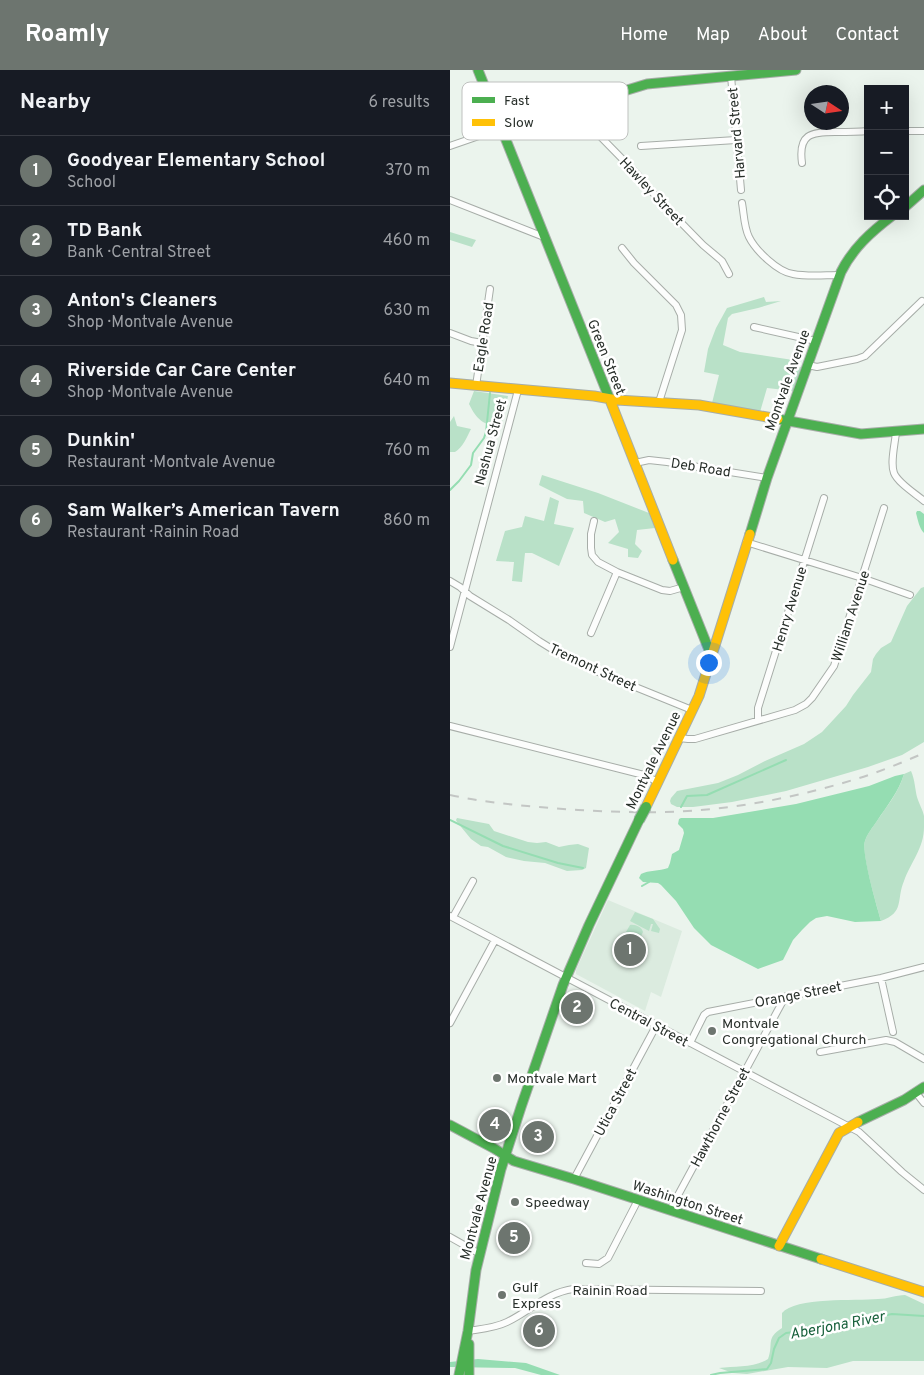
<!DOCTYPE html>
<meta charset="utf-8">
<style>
:root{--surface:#171b24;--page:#20242c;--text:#f1f3f6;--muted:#9ea1a6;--line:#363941;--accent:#6d756f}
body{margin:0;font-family:Overpass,sans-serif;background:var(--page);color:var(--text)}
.controls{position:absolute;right:15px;top:15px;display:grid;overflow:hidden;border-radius:0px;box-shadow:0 5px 20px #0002}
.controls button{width:45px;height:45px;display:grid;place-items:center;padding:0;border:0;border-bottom:1px solid var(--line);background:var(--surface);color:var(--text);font:25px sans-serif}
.compass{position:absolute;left:354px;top:15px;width:45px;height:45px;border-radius:50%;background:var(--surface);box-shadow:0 5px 20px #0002;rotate:102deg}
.you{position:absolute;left:258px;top:592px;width:18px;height:18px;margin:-12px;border:4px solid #fff;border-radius:50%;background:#1a73e8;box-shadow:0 0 0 8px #1a73e833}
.badge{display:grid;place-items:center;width:32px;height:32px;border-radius:50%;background:var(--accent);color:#fff;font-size:16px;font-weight:700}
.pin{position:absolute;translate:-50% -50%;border:2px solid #fff;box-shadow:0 1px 5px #0006}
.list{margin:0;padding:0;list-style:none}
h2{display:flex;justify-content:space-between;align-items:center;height:65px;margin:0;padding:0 20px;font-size:21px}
h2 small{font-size:16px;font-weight:400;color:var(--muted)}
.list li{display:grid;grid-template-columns:32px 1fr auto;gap:15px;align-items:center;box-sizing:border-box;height:70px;padding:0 20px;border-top:1px solid var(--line)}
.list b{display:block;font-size:19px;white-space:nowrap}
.list p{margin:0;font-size:16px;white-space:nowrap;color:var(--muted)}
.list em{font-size:16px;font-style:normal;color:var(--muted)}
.icon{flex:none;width:28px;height:28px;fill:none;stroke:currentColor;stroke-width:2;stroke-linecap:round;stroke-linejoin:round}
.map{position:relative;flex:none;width:474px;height:1305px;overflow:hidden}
header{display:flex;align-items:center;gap:30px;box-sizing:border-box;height:70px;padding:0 25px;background:var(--accent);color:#fff}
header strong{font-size:24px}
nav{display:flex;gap:28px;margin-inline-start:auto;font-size:18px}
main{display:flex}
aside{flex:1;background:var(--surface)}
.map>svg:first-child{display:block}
.built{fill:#dbebdf}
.green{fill:#b9e1c8}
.water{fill:#95ddb2}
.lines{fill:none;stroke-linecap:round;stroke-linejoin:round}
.stream{stroke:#95ddb2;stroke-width:2}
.street-casing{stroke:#a7ada8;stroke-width:8}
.fast-casing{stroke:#a7ada8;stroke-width:11}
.slow-casing{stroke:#a7ada8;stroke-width:11}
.street{stroke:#fcfdfc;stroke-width:6}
.fast{stroke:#4caf50;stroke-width:9}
.slow{stroke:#ffc107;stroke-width:9}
.rail{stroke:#c3c6c4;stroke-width:2;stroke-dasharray:9 9;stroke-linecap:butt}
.fast-bridge-casing{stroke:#a0b2a7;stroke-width:12;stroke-linecap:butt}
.fast-bridge{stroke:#4caf50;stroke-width:10}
.poi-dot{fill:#6d756f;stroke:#fff;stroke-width:2}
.labels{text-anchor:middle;stroke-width:5;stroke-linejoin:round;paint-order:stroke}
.street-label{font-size:14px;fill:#29302b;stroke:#fff}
.poi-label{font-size:14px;fill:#29302b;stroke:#fff;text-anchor:start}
.water-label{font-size:15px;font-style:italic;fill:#17603b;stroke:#fff}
.key{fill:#fff;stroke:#bfc1bf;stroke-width:1}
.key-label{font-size:14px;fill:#29302b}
</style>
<header>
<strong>Roamly</strong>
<nav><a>Home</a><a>Map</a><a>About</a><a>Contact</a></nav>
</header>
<main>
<aside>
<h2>Nearby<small>6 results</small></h2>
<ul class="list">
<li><span class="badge">1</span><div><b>Goodyear Elementary School</b><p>School</p></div><em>370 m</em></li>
<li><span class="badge">2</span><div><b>TD Bank</b><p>Bank · Central Street</p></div><em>460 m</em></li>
<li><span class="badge">3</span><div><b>Anton's Cleaners</b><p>Shop · Montvale Avenue</p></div><em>630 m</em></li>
<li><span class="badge">4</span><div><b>Riverside Car Care Center</b><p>Shop · Montvale Avenue</p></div><em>640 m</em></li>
<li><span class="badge">5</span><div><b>Dunkin'</b><p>Restaurant · Montvale Avenue</p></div><em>760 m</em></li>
<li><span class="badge">6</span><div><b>Sam Walker’s American Tavern</b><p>Restaurant · Rainin Road</p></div><em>860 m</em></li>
</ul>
</aside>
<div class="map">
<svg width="474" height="1305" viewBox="0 0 474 1305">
<rect width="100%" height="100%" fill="#ebf4ed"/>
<!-- built -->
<path class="built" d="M 158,830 L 232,861 L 211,927 L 201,922 L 195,941 L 126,904 L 126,900 Z"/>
<!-- green -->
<path class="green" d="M 0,162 L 26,170 L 22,177 L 0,170 Z
M 314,227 L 316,232 L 331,231 L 308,238 L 282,244 L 278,248 L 273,275 L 290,282 L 343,290 L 343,296 L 351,297 L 344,321 L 317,318 L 310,342 L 262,333 L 269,305 L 254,302 L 258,279 L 266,258 L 277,238 Z
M 24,321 L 58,326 L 51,357 C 33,355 27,350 19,334 Z
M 4,346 L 7,356 L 21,359 C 17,367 13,377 5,382 L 0,382 L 0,352 Z
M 92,405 L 148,423 L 199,443 L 205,458 L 187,460 L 185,474 L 192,481 L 188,488 L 178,487 L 178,479 L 158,473 L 169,462 L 165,449 L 155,452 L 134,443 L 133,431 L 117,429 L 89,415 Z
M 100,427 L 109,431 L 104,454 L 124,458 L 109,496 L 82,483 L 75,483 L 72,512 L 62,511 L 64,492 L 46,491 L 55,461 L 72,457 L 75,446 L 94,451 Z
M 474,517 L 474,672 L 452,685 L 418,697 L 336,721 L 282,732 L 243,737 L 227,737 L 221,734 L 220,731 L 221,728 L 227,721 L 268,713 L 288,705 L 315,691 L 354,674 L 372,662 L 396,636 L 403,625 L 421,602 L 423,589 L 426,584 L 431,578 L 441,572 L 457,536 L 471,518 Z
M 461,701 C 465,710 465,719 467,727 C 469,734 473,740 474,746 C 474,749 474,754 474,757 C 474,778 461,792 454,811 C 446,830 455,842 431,851 C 427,836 411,784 415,771 C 417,764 423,757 427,751 C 437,736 449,722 454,704 Z
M 7,748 L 39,754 L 44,761 L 78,772 L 87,773 L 96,772 L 109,777 L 119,775 L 128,774 L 139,778 L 136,798 L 132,800 L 117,801 L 95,793 L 74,791 L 56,787 L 38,777 L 31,776 L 21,769 L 7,752 L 6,750 Z
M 185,842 L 203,849 L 210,859 L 209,863 L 201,861 L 203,854 L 201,854 L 199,861 L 180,851 Z
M 180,855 C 185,854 192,857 193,862 L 184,881 L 180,883 L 171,879 L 169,874 Z
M 455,1225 L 474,1234 L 474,1291 L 403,1291 L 377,1298 L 338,1297 L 297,1304 L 283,1303 L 269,1298 C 285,1296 304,1298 318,1289 C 324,1273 315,1269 332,1258 L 332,1243 C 345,1227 406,1231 428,1229 C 437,1229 446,1225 455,1225 Z"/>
<!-- water -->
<path class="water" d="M 467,441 L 470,441 L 474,444 L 474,463 C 469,458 468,450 466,443 Z
M 454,704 C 449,721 437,736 427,751 C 423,757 417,764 415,771 C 411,782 427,837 431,851 L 405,852 L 377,846 L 366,848 L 360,852 L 352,860 L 343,870 L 333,890 L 308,899 L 261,875 L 244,858 L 226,831 L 211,815 L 208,813 L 193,812 L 189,808 L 191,804 C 199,800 209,801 218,798 L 220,793 L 222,784 L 229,780 L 234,763 L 233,759 L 228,754 L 229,749 L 231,748 L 263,748 L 346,734 L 419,716 L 445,706 Z
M 28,1289 L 76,1293 L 110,1305 L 91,1305 L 65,1298 L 0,1297 L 0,1292 Z"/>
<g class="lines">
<!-- stream -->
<path class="stream" d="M 0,420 L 9,411 L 21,395 L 23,383 L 34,368 L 36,362 L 40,323
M 231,737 L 237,726 L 257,725 L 336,690
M 0,750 L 53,776 L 108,793 L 133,798
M 192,816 L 199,812
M 261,1305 L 270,1303 L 317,1299 L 321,1293 L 324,1279 L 329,1268 L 336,1263 L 360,1260 L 371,1255 L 387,1255 L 442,1244 L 474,1246"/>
<defs>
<path id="street" d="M 281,6 L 291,120
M 125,35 L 129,43 L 140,56 L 188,105 L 209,130 L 253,175 L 272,191 L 279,204
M 455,61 L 474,61
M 0,76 L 52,58
M 191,76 L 286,70
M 352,93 C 348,64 361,62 385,62 C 396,62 407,62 418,61
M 0,130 L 94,167
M 292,133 C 294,144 294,157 299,167 C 306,181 328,202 343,204 C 358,207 375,205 390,205
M 172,178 L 184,193 L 226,235 L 231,245 L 232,260 L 209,332
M 304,257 L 366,271
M 0,263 L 21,271 L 32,273
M 358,295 L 367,297 L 407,289 L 415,286 L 472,231
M 26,316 L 40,219
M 446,362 C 445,374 440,393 444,403 C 448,413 466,424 474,431
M 185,393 L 199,390 L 217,392 L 317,408
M 144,451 L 141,464 L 141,478 L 142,485 L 148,492 L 167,502 L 212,520 L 220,521 L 234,517
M 296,472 L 412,508 L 460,525
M 0,511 L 10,517 L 20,526 L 59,550 L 89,571 L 110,584 L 141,599 L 242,640
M 141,563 L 167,502
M 0,577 L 68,320
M 308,650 L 308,638 L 374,428
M 0,656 L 194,705 L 208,712
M 229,668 L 238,669 L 245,669 L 345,640 L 356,634 L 362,628 L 384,596 L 434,438
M 0,846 L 409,1062 L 452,1102 L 474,1120
M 3,847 L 23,811
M 431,908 L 443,962
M 0,953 L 45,870
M 240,973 L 254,945 L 258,942 L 431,908 L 474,897
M 370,982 L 436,970 L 445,972 L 474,989
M 466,1023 L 474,1033
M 124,1109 L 206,956
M 220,1140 L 335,927
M 0,1167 L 30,1184
M 136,1193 L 149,1194 L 158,1188 L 188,1130
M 18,1261 C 31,1259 45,1258 57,1252 C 80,1241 96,1223 123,1219 L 311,1221"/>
<path id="fast" d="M 28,0 L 160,330
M 52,58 L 197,14 L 346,0
M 455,137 L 474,120
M 328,349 L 411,364 L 474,359
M 300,464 L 317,408 L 391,202 C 403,178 421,162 442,146
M 223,490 L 261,585
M 408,1052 L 454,1030 L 474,1017
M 0,1055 L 45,1079 L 64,1091 L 124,1109 L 371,1189
M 19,1274 L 19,1305
M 9,1305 L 18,1261 L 26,1200 L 51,1099 L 71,1037 L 113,915 L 139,855 L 189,750"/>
<path id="slow" d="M 0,313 L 144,326 L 167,330 L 249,335 L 328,349
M 160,330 L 223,490
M 196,737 L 249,626 L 300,464
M 329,1176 L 389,1063 L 408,1052
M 371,1189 L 474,1222"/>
</defs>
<!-- street casing -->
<use href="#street" class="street-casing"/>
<!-- fast casing -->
<use href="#fast" class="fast-casing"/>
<!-- slow casing -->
<use href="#slow" class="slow-casing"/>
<!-- street -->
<use href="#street" class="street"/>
<!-- fast -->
<use href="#fast" class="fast"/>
<!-- slow -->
<use href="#slow" class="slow"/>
<!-- rail -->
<path class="rail" d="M 0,725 C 42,734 85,737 128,740 C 169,742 210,744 250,740 C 302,736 353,725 403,710 C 427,703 451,693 474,683"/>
<defs>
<path id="fast-bridge" d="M 189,750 L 196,737"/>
</defs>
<!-- fast-bridge casing -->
<use href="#fast-bridge" class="fast-bridge-casing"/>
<!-- fast-bridge -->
<use href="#fast-bridge" class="fast-bridge"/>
</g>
<!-- markers -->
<g class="poi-dot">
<circle cx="262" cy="961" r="5"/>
<circle cx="47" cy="1008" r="5"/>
<circle cx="65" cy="1132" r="5"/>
<circle cx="52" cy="1225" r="5"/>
</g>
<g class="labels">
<!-- street labels -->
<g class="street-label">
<text transform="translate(286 63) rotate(-95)" y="5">Harvard Street</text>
<text transform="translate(202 121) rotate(47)" y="5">Hawley Street</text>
<text transform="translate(33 267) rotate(-81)" y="5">Eagle Road</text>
<text transform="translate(157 287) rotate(68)" y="5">Green Street</text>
<text transform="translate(337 310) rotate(-70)" y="5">Montvale Avenue</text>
<text transform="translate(40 372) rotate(-75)" y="5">Nashua Street</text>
<text transform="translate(251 397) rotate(9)" y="5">Deb Road</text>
<text transform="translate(339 539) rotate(-73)" y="5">Henry Avenue</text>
<text transform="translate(400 546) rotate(-72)" y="5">William Avenue</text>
<text transform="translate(143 597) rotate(25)" y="5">Tremont Street</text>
<text transform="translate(203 690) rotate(-64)" y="5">Montvale Avenue</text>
<text transform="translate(348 924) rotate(-11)" y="5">Orange Street</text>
<text transform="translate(199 952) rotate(28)" y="5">Central Street</text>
<text transform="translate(165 1032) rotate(-62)" y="5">Utica Street</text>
<text transform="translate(270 1047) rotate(-62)" y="5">Hawthorne Street</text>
<text transform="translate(238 1132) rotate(18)" y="5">Washington Street</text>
<text transform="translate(28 1138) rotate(-75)" y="5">Montvale Avenue</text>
<text x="160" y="1225">Rainin Road</text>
</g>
<!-- poi labels -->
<g class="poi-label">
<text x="272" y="958">Montvale<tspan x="272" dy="16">Congregational Church</tspan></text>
<text x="57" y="1013">Montvale Mart</text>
<text x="75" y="1137">Speedway</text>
<text x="62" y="1222">Gulf<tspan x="62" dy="16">Express</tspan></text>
</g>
<!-- water labels -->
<g class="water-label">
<text transform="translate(387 1255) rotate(-11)" y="5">Aberjona River</text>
</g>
</g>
<!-- legend -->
<rect x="12" y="12" width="166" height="58" rx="8" class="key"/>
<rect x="22" y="27" width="23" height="6" fill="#4caf50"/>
<rect x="22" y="49" width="23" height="7" fill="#ffc107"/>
<g class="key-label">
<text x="54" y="35">Fast</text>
<text x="54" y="57">Slow</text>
</g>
</svg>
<div class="controls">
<button>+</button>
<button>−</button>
<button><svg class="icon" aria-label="locate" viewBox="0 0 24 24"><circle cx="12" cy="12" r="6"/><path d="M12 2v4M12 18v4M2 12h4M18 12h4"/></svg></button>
</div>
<svg class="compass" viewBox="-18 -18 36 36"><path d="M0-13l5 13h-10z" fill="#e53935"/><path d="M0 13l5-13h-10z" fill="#9ea1a6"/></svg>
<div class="you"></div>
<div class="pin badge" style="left:180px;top:880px">1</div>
<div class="pin badge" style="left:127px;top:938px">2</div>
<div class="pin badge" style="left:88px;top:1067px">3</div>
<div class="pin badge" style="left:45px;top:1055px">4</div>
<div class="pin badge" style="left:64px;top:1168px">5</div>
<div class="pin badge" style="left:89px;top:1261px">6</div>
</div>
</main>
